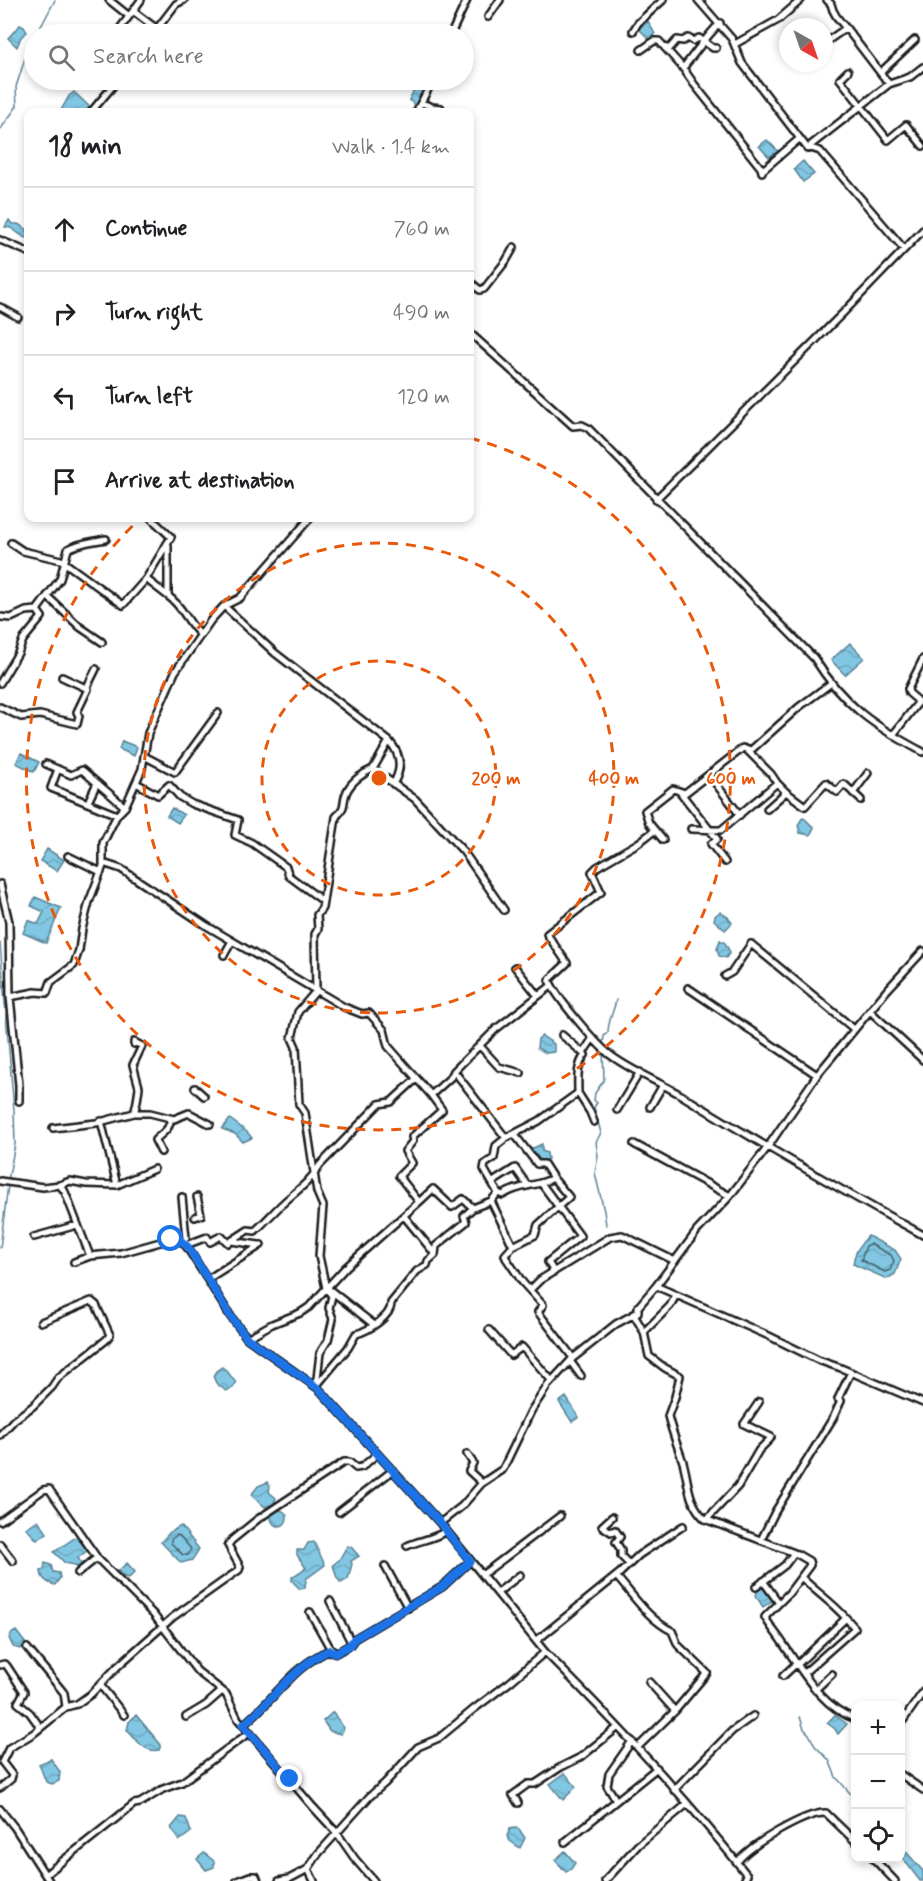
<!DOCTYPE html>
<meta charset="utf-8">
<style>
:root{--surface:#fff;--page:#f2f2f2;--text:#202124;--muted:#757577;--line:#e0e0e0}
body{margin:0;font-family:Mynerve,sans-serif;background:var(--page);color:var(--text)}
.controls{position:absolute;right:18px;bottom:18px;display:grid;overflow:hidden;border-radius:12px;box-shadow:0 3px 9px #0003}
.controls button{width:54px;height:54px;display:grid;place-items:center;padding:0;border:0;border-bottom:2px solid var(--line);background:var(--surface);color:var(--text);font:30px sans-serif}
.compass{position:absolute;left:779px;top:18px;width:54px;height:54px;border-radius:50%;background:var(--surface);box-shadow:0 3px 9px #0003;rotate:140deg}
.stop{position:absolute;width:18px;height:18px;margin:-14px;border:4px solid #1a73e8;border-radius:50%;background:#fff}
.stop.end{background:#1a73e8;border-color:#fff;box-shadow:0 2px 6px #0008}
.list{margin:0;padding:0;list-style:none}
h2{display:flex;justify-content:space-between;align-items:center;height:78px;margin:0;padding:0 24px;font-size:26px}
h2 small{font-size:20px;font-weight:400;color:var(--muted)}
.list li{display:grid;grid-template-columns:39px 1fr auto;gap:18px;align-items:center;box-sizing:border-box;height:84px;padding:0 24px;border-top:2px solid var(--line)}
.list b{display:block;font-size:22px;white-space:nowrap}
.list em{font-size:20px;font-style:normal;color:var(--muted)}
.icon{flex:none;width:33px;height:33px;fill:none;stroke:currentColor;stroke-width:2;stroke-linecap:round;stroke-linejoin:round}
.map{position:relative;flex:none;width:923px;height:1881px;overflow:hidden}
.search{position:absolute;background:var(--surface);box-shadow:0 3px 9px #0003;left:24px;top:24px;width:450px;height:66px;display:flex;align-items:center;gap:15px;box-sizing:border-box;padding:0 21px;border-radius:33px;color:var(--muted);font-size:22px}
.panel{position:absolute;background:var(--surface);box-shadow:0 3px 9px #0003;left:24px;top:108px;width:450px;height:414px;border-radius:12px}
.map>svg:first-child{display:block}
.water{fill:url(#water-waves);stroke:#598293;stroke-width:1.5}
.lines{fill:none;stroke-linecap:round;stroke-linejoin:round}
.shore{stroke:#44606b;stroke-width:1.5}
.stream{stroke:#598293;stroke-width:1.5}
.minor-casing{stroke:#1c1c1c;stroke-width:10}
.minor{stroke:#fff;stroke-width:5}
.route{stroke:#1a73e8;stroke-width:8}
.ring{fill:none;stroke:#e8590c;stroke-width:3;stroke-dasharray:10 8}
.centre{fill:#e8590c;stroke:#fff;stroke-width:3}
.ring-label{font-size:18px;text-anchor:middle;font-weight:bold;fill:#e8590c;stroke:#fff;stroke-width:4.5;stroke-linejoin:round;paint-order:stroke}
</style>
<div class="map">
<svg width="923" height="1881" viewBox="0 0 923 1881">
<defs>
<pattern id="water-waves" width="16" height="10" patternUnits="userSpaceOnUse" patternTransform="scale(1.5)"><rect width="16" height="10" fill="#81c6e2"/><path d="M0 5q4-4 8 0t8 0" fill="none" stroke="#6faac1"/></pattern>
</defs>
<rect width="100%" height="100%" fill="#fff"/>
<filter id="ink" filterUnits="userSpaceOnUse"><feTurbulence type="fractalNoise" baseFrequency=".0167" numOctaves="2"/><feDisplacementMap in="SourceGraphic" scale="12" xChannelSelector="R" yChannelSelector="G"/><feConvolveMatrix kernelMatrix="1 2 1 2 8 2 1 2 1" color-interpolation-filters="sRGB"/></filter>
<g filter="url(#ink)">
<!-- water -->
<path class="water" d="M 648,21 L 655,34 L 649,39 L 637,27 Z
M 20,25 L 24,27 L 27,32 L 21,37 L 17,47 L 8,38 Z
M 419,80 L 431,80 L 417,105 L 415,105 L 409,100 Z
M 74,92 L 91,108 L 87,112 L 60,112 L 69,96 Z
M 767,140 L 778,151 L 769,157 L 759,146 Z
M 803,161 L 814,174 L 803,182 L 794,169 Z
M 9,220 L 12,224 L 18,224 L 28,230 L 27,236 L 25,238 L 11,228 L 5,227 Z
M 850,643 L 864,658 L 845,675 L 831,660 Z
M 122,741 L 137,747 L 134,756 L 119,749 Z
M 21,753 L 39,762 L 34,772 L 16,763 Z
M 172,808 L 184,815 L 178,823 L 167,816 Z
M 803,817 L 814,828 L 810,835 L 800,833 L 798,825 Z
M 47,849 L 64,860 L 57,871 L 40,861 Z
M 35,897 L 61,908 L 46,943 L 23,933 L 28,920 L 38,924 L 44,912 L 31,906 Z
M 720,912 L 727,916 L 732,923 L 725,930 L 714,920 L 715,916 Z
M 720,940 L 725,943 L 730,952 L 726,958 L 719,956 L 717,949 Z
M 542,1036 L 554,1044 L 554,1052 L 546,1053 L 537,1048 L 538,1039 Z
M 230,1119 L 247,1132 L 252,1138 L 243,1142 L 235,1134 L 222,1129 Z
M 542,1144 L 542,1151 L 547,1153 L 548,1159 L 542,1162 L 531,1149 Z
M 868,1236 L 895,1250 L 901,1259 L 895,1274 L 887,1279 L 853,1264 C 854,1253 860,1244 868,1236 Z
M 222,1367 L 227,1371 L 236,1383 L 233,1388 L 226,1391 L 216,1383 L 213,1376 L 216,1371 Z
M 566,1397 L 579,1417 L 572,1422 L 559,1402 Z
M 268,1482 L 270,1486 L 269,1492 L 276,1498 L 273,1506 L 265,1507 L 251,1495 L 258,1486 Z
M271 1518a8 8 0 1 1 16 0a8 8 0 1 1-16 0Z
M 38,1520 L 47,1533 L 37,1540 L 26,1528 Z
M 181,1526 L 199,1549 L 192,1560 L 181,1563 L 161,1542 L 170,1532 Z
M 76,1537 L 88,1550 L 78,1558 L 83,1566 L 79,1569 L 75,1565 L 65,1563 L 54,1552 Z
M 314,1542 L 325,1565 L 306,1579 L 305,1588 L 300,1589 L 292,1581 L 292,1577 L 306,1568 L 297,1555 L 297,1550 L 304,1550 L 308,1543 Z
M 347,1546 L 351,1547 L 359,1556 L 351,1561 L 352,1564 L 348,1579 L 341,1583 L 337,1578 L 333,1565 L 339,1560 Z
M 45,1563 L 51,1565 L 53,1572 L 59,1573 L 60,1578 L 55,1585 C 47,1583 41,1578 41,1570 L 44,1569 Z
M 127,1563 L 135,1572 L 129,1578 L 124,1577 L 118,1571 Z
M 763,1585 L 768,1589 L 767,1593 L 773,1600 L 763,1607 L 756,1596 L 757,1591 Z
M 16,1631 L 26,1644 L 20,1649 L 13,1647 L 9,1638 L 11,1634 Z
M 333,1712 L 344,1728 L 341,1734 L 330,1731 L 323,1721 Z
M 136,1715 L 161,1745 L 159,1750 C 145,1753 135,1739 127,1730 L 129,1722 Z
M 835,1715 L 847,1724 L 838,1734 L 835,1729 L 827,1723 Z
M 51,1759 L 60,1772 L 59,1781 L 52,1784 L 46,1782 L 39,1764 Z
M 565,1773 L 576,1787 L 563,1800 L 550,1784 Z
M 180,1817 L 186,1818 L 191,1832 L 179,1841 L 171,1828 Z
M 515,1828 L 519,1829 L 525,1838 L 520,1848 L 510,1841 L 507,1836 L 510,1829 Z
M 901,1846 L 923,1871 L 923,1881 L 920,1881 L 901,1856 Z
M 565,1851 L 575,1863 L 571,1869 L 566,1872 L 555,1860 Z
M 204,1853 L 214,1861 L 214,1867 L 206,1870 L 197,1859 Z"/>
<g class="lines">
<!-- shore -->
<path class="shore" d="M 870,1244 L 891,1255 L 894,1261 L 890,1270 L 885,1272 L 861,1260 L 866,1246 Z
M 177,1535 L 180,1536 L 191,1549 L 188,1555 L 183,1555 L 171,1543 L 171,1539 Z"/>
<!-- stream -->
<path class="stream" d="M 37,34 L 55,0
M 0,130 L 17,106 L 16,87 L 27,52 L 34,38
M 0,943 L 14,1110 L 15,1144 L 8,1181
M 603,1044 L 604,1036 L 608,1032 C 608,1021 614,1011 616,1000
M 603,1052 L 604,1080 L 595,1093 L 594,1100 L 597,1103 L 594,1107 L 601,1133 L 596,1142 L 598,1156 L 595,1173 L 604,1211 L 606,1225
M 0,1248 L 8,1185
M 800,1717 L 804,1729 L 809,1734 L 815,1746 L 829,1760 L 836,1777 L 856,1800"/>
<defs>
<path id="minor" d="M 109,0 L 129,16
M 698,0 L 732,39 L 742,63 L 808,149 L 811,148
M 827,0 L 831,4 C 833,14 839,20 846,28
M 133,11 L 157,29
M 488,17 L 500,0
M 633,31 L 638,23 L 663,0
M 116,34 L 141,0
M 153,34 L 176,4 L 184,0
M 451,34 L 467,0
M 826,42 L 846,28 L 889,84
M 735,44 L 778,20 L 801,0
M 665,48 L 670,48 L 677,40 L 683,41 L 688,38 L 693,41 L 699,38 L 713,48 L 716,48
M 641,50 L 654,41 L 659,41 L 683,68 L 694,84 L 761,168 L 762,172
M 683,68 C 695,53 706,37 720,23
M 848,71 L 840,79 L 888,140 L 906,125 L 923,146
M 881,72 L 915,40
M 422,103 L 432,107 L 441,108
M 91,112 L 118,80
M 416,112 L 433,80
M 762,168 L 763,170 L 799,139
M 0,240 L 28,252
M 904,249 L 820,151 L 811,148 L 811,145 L 889,84 L 910,77 L 923,67
M 470,282 L 480,290 L 484,289 L 506,261 L 514,247
M 0,307 L 18,317
M 470,333 L 573,426 L 582,425 L 588,428 L 814,658 C 844,706 874,726 923,752
M 656,499 L 844,312 L 923,230
M 151,518 L 171,537 L 146,579 L 168,596
M 11,543 L 23,551 L 61,560 L 123,605 L 146,579
M 168,546 L 168,596 C 183,606 187,623 201,635
M 47,596 L 80,627 L 102,642
M 224,606 L 275,653 L 389,741 C 401,754 403,768 393,784
M 0,617 L 11,618 L 26,611 L 37,610
M 0,683 L 18,653 L 23,640 L 42,617 L 37,610 L 60,579 L 68,549 C 81,542 91,542 106,539
M 87,687 L 96,669
M 0,707 L 21,717 L 40,715 L 77,724 L 79,716 L 77,712 L 88,689 L 62,677
M 893,735 L 917,704 L 917,700 L 909,693 L 908,689 L 923,659
M 389,741 L 373,769 L 415,799 L 463,851 L 504,910
M 144,756 L 175,772 L 218,713
M 46,764 L 71,775 L 82,770 L 125,807 L 142,769 L 148,733 L 175,672 L 211,620 L 224,606 L 240,598 L 310,518
M 58,769 L 51,788 L 117,815
M 709,775 L 740,815
M 136,783 L 158,795 L 169,785 L 180,797 L 192,804 L 238,820 L 235,835 L 252,843 L 286,867 L 289,876 L 323,901
M 680,792 L 717,839 L 711,844 L 725,862
M 786,792 L 805,806 L 826,783 L 837,792 L 844,784 L 861,800
M 853,793 L 868,773
M 88,802 L 97,783
M 767,809 L 786,792 L 777,783
M 691,829 L 721,830 L 777,783 L 771,774 L 748,751
M 654,831 L 638,843 L 597,867 L 592,872 L 601,892 L 547,934 L 567,963 L 549,980 C 556,997 598,1047 613,1057 C 634,1072 659,1082 681,1095 C 761,1144 841,1190 923,1235
M 663,840 L 649,823 L 645,811 L 673,789 L 685,793 L 743,748 L 750,751 L 799,707 L 830,684
M 68,856 L 101,872
M 103,863 L 121,869 L 207,926 L 344,1007 L 362,1014 L 369,1013 L 384,1030 L 388,1046 L 431,1095 L 451,1077 L 454,1071 L 496,1029 L 551,986
M 0,884 L 9,922 L 10,997 L 35,992 L 47,993 L 51,982 L 74,965 L 79,950 L 82,929 L 89,902 L 103,866 L 103,843 L 117,815 L 125,807
M 923,951 L 887,990 L 817,1075 L 767,1148 L 730,1196 L 697,1231 L 656,1286 L 769,1336 L 818,1360 L 841,1368 L 923,1403
M 224,955 L 232,941
M 515,967 L 538,996
M 725,976 L 732,972 L 751,944 L 854,1029
M 688,988 L 817,1075
M 10,997 L 19,1085 L 19,1101
M 870,1011 L 923,1060
M 562,1035 L 583,1053 L 593,1038
M 134,1044 L 134,1042 L 142,1046 L 133,1065 L 139,1087 C 138,1096 137,1105 134,1113
M 480,1046 L 499,1067 L 521,1073
M 454,1071 L 506,1138 L 496,1146 L 494,1158 L 485,1164 L 484,1169 L 498,1193 L 491,1201 L 513,1246 L 505,1255 L 506,1258 L 523,1283 L 543,1305 L 538,1312 L 573,1358 L 616,1324 L 638,1312 L 638,1307 L 656,1286
M 195,1088 L 204,1096
M 578,1093 L 590,1112 L 594,1122
M 650,1107 L 663,1085
M 617,1110 L 640,1072
M 101,1121 L 117,1185
M 53,1128 L 96,1123 L 134,1113 L 150,1113 L 174,1119 L 189,1113 L 210,1124
M 515,1135 L 537,1164 L 544,1164 L 553,1178
M 506,1138 L 539,1121 L 578,1093 C 578,1080 576,1066 585,1055 L 583,1053
M 634,1144 L 730,1196
M 161,1152 L 155,1140 C 161,1134 172,1128 170,1118
M 0,1181 L 43,1187 L 60,1185 L 70,1181 L 86,1184 L 117,1185 L 154,1169
M 493,1182 L 515,1168 L 527,1185
M 541,1183 L 580,1236 L 548,1262 L 554,1272
M 60,1185 L 65,1192 L 90,1256 L 121,1253 L 171,1239 L 181,1241 L 187,1247 L 231,1317 L 247,1338 L 272,1324 L 300,1313 L 309,1307 L 346,1267 L 419,1202 L 399,1176 L 412,1163 L 405,1151 L 413,1141 L 412,1137 L 442,1110 L 431,1095
M 498,1193 L 503,1195 C 519,1184 538,1187 553,1178 L 569,1197 L 538,1225 L 535,1235 L 513,1246
M 182,1197 L 186,1238 L 183,1243
M 419,1202 L 433,1189 L 452,1207 L 463,1199 L 473,1208
M 404,1216 L 435,1254
M 195,1217 L 201,1215 L 197,1197
M 34,1237 L 77,1225
M 231,1241 L 259,1245
M 186,1245 L 207,1237 L 210,1242 L 221,1236 L 228,1243 L 248,1230 L 255,1231 C 267,1220 278,1207 290,1197 C 302,1187 312,1179 320,1165 L 379,1104 L 391,1102 L 416,1079
M 74,1262 L 90,1256
M 208,1279 L 261,1245
M 330,1290 L 373,1324
M 530,1290 L 540,1280 L 610,1237 L 622,1235 L 675,1261
M 634,1315 L 644,1332 L 649,1356 L 665,1368 L 680,1376 L 675,1397 L 668,1416 C 672,1432 678,1447 683,1462 C 689,1483 687,1502 705,1519 L 797,1554 L 809,1561 L 810,1565 L 789,1593 L 765,1617 C 770,1627 778,1635 784,1645 C 803,1672 822,1708 856,1719
M 489,1330 L 511,1355 L 522,1347 L 552,1381
M 644,1332 L 670,1306 L 676,1295
M 247,1338 L 319,1389 L 440,1523 L 545,1652 L 510,1682 L 474,1709 L 439,1738 L 418,1747 L 385,1783 L 369,1797 L 318,1854 L 308,1869 L 289,1879 L 279,1881
M 570,1361 L 581,1376
M 317,1385 L 348,1348 L 356,1334 C 368,1331 392,1316 391,1303 L 417,1271 L 427,1265 L 428,1261 L 435,1255 L 436,1246 L 466,1222 L 464,1216 L 473,1208 L 491,1201
M 316,1387 L 320,1353 L 328,1340 L 333,1319 L 329,1308 L 332,1296 L 326,1288 L 319,1256 L 323,1206 L 317,1192 L 305,1113 L 299,1104 L 296,1047 L 292,1038 L 298,1012 L 316,991 L 315,934 L 318,929 L 317,915 L 322,908 L 336,817 C 348,804 341,804 347,791 C 352,781 363,773 373,769
M 0,1435 L 14,1420 L 33,1406 L 52,1387 L 58,1378 L 106,1340 L 110,1335 L 96,1305 L 91,1301 L 41,1322
M 467,1454 L 473,1463 L 469,1471 L 482,1483
M 339,1512 L 392,1471
M 612,1517 L 602,1526 L 611,1532 L 615,1530 L 620,1537 L 616,1542 L 621,1550 L 621,1556 L 629,1564
M 707,1519 L 738,1486 L 759,1450 L 770,1439 L 771,1437 L 744,1424 L 759,1402
M 0,1521 L 43,1490 L 49,1489 L 98,1559
M 440,1523 L 462,1506 L 482,1483 L 503,1469 L 531,1411 L 548,1385 L 573,1358
M 761,1540 L 775,1512 L 833,1418 L 841,1401 L 838,1399 L 851,1372
M 0,1544 L 13,1561
M 407,1546 C 420,1540 434,1539 446,1531
M 385,1566 L 408,1608
M 78,1573 L 94,1560 L 98,1559 L 153,1614 L 197,1671 L 226,1694 L 238,1719 L 313,1807 L 337,1833 L 355,1859 L 374,1881
M 482,1575 L 560,1516
M 616,1576 C 633,1595 648,1619 672,1631 L 678,1645 L 707,1673 L 675,1711 L 638,1747
M 763,1581 L 779,1603
M 756,1587 L 785,1565 L 794,1553
M 497,1593 L 520,1575
M 330,1601 L 351,1642
M 310,1612 L 329,1646 L 334,1652
M 536,1641 L 620,1573 L 639,1555 L 683,1526
M 27,1648 L 60,1688 L 64,1693 L 66,1707
M 545,1652 C 616,1723 685,1796 747,1875 L 744,1881
M 798,1664 L 846,1618 C 832,1602 816,1592 801,1577
M 0,1665 L 4,1664 L 7,1666 L 24,1692 L 18,1703 L 30,1713 L 40,1727
M 804,1673 L 855,1628 L 846,1618
M 783,1676 L 797,1663
M 649,1682 L 675,1711
M 101,1686 L 124,1715
M 816,1689 L 832,1674
M 186,1717 L 206,1705 L 222,1691
M 243,1725 C 272,1702 295,1664 330,1650 L 336,1653 L 350,1645 L 354,1639 L 442,1587 L 470,1561
M 900,1725 L 923,1692
M 900,1774 L 923,1790
M 0,1788 L 11,1779 L 12,1775 L 2,1762 L 9,1748 L 34,1733 L 66,1707 L 77,1704 L 91,1694 L 118,1666 L 173,1617 L 239,1570 L 240,1567 L 228,1545 L 232,1540 L 258,1519 L 344,1462 L 349,1462 L 356,1468 L 362,1467 L 377,1454
M 674,1790 L 732,1731 L 753,1716
M 616,1800 L 607,1786 L 609,1774 L 632,1741
M 518,1803 L 513,1795 L 528,1784 L 535,1784 L 561,1767 L 581,1757 L 617,1728
M 0,1809 L 15,1828 L 49,1881
M 565,1842 L 657,1768
M 873,1858 L 895,1881
M 737,1862 C 750,1845 806,1812 826,1813 L 856,1842
M 308,1869 L 314,1881
M 45,1875 L 134,1804 L 140,1803 L 163,1789 L 182,1782 L 250,1732
M 237,1881 L 250,1876 L 256,1876 L 258,1881
M 605,1881 L 638,1845 L 687,1804"/>
</defs>
<!-- minor casing -->
<use href="#minor" class="minor-casing"/>
<!-- minor -->
<use href="#minor" class="minor"/>
</g>
</g>
<g class="lines" filter="url(#ink)">
<!-- route -->
<path class="route" d="M 171,1239 L 181,1241 L 188,1247 L 231,1317 L 247,1338 L 319,1389 L 440,1523 L 470,1561 L 442,1587 L 354,1639 L 350,1645 L 336,1653 L 330,1650 C 295,1664 272,1702 243,1725 L 290,1779"/>
</g>
<!-- distance rings -->
<g class="ring">
<circle cx="379" cy="778" r="117"/>
<circle cx="379" cy="778" r="235"/>
<path d="M470 438A352 352 0 1 1 141 518"/>
</g>
<circle cx="379" cy="778" r="9" class="centre"/>
<g class="ring-label">
<text x="496" y="784">200 m</text>
<text x="614" y="784">400 m</text>
<text x="731" y="784">600 m</text>
</g>
</svg>
<div class="controls">
<button>+</button>
<button>−</button>
<button><svg class="icon" aria-label="locate" viewBox="0 0 24 24"><circle cx="12" cy="12" r="6"/><path d="M12 2v4M12 18v4M2 12h4M18 12h4"/></svg></button>
</div>
<svg class="compass" viewBox="-18 -18 36 36"><path d="M0-13l5 13h-10z" fill="#e53935"/><path d="M0 13l5-13h-10z" fill="#757577"/></svg>
<div class="stop" style="left:171px;top:1239px"></div>
<div class="stop end" style="left:290px;top:1779px"></div>
<div class="search"><svg class="icon" aria-label="search" viewBox="0 0 24 24"><circle cx="10" cy="10" r="6"/><path d="M15 15l6 6"/></svg>Search here</div>
<section class="panel">
<h2>18 min<small>Walk · 1.4 km</small></h2>
<ul class="list">
<li><svg class="icon" aria-label="ahead" viewBox="0 0 24 24"><path d="M12 20V5M6 11l6-6 6 6"/></svg><div><b>Continue</b></div><em>760 m</em></li>
<li><svg class="icon" aria-label="right" viewBox="0 0 24 24"><path d="M7 20v-9h11M14 6l5 5-5 5"/></svg><div><b>Turn right</b></div><em>490 m</em></li>
<li><svg class="icon" aria-label="left" viewBox="0 0 24 24"><path d="M17 20v-9H6M10 6l-5 5 5 5"/></svg><div><b>Turn left</b></div><em>120 m</em></li>
<li><svg class="icon" aria-label="arrive" viewBox="0 0 24 24"><path d="M6 21V4h12l-3 4 3 4H6"/></svg><div><b>Arrive at destination</b></div></li>
</ul>
</section>
</div>
